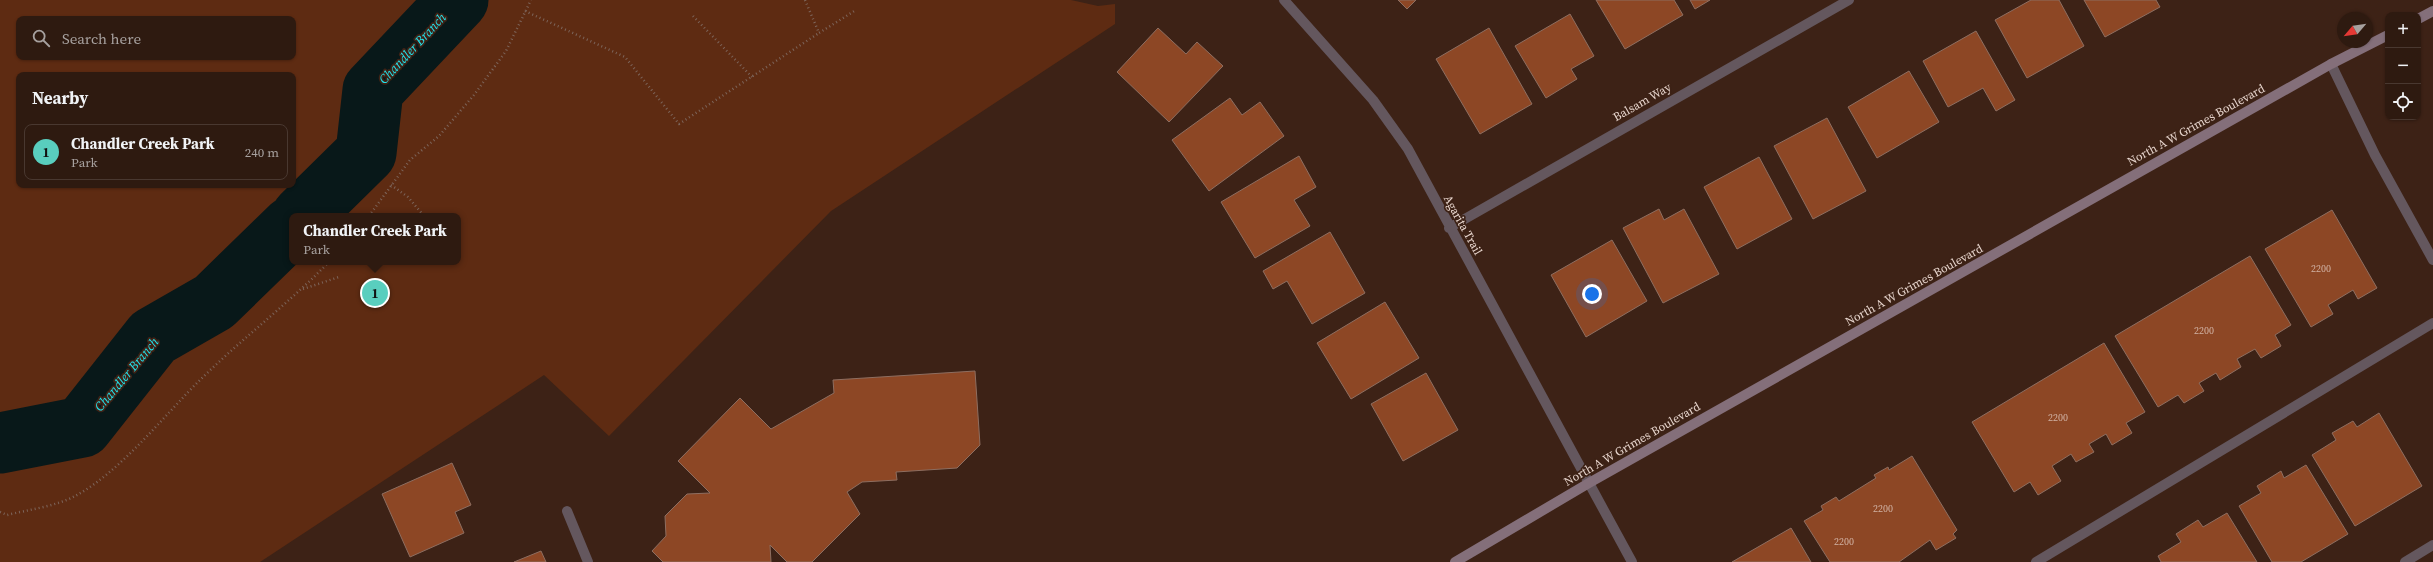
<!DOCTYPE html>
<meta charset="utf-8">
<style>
:root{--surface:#2e1a10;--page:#362319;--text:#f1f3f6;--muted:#a7a19f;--line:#493830;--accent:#59cebe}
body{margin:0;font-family:"Source Serif 4",serif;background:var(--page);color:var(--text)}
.controls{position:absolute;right:12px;top:12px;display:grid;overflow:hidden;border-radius:8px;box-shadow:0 1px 3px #0004}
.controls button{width:36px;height:36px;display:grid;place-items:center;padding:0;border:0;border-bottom:1px solid var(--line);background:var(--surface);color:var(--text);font:20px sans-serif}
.compass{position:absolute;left:2337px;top:12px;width:36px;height:36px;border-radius:50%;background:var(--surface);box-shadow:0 1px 3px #0004;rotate:241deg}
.you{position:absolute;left:1592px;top:294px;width:14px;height:14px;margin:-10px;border:3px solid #fff;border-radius:50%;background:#1a73e8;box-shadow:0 0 0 6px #1a73e833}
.badge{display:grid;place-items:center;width:26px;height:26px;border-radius:50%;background:var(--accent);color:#111;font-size:13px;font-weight:700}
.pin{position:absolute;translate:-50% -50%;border:2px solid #fff;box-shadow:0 1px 4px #0006}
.popup{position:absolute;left:289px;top:213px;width:172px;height:52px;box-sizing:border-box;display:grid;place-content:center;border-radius:8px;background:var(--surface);filter:drop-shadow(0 1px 3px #0005);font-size:13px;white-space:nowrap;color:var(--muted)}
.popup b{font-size:15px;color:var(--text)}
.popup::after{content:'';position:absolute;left:50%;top:100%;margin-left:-8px;border:8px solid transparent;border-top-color:var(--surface)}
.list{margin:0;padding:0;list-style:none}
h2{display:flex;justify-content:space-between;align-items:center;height:52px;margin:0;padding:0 16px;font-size:17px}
h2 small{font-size:13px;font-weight:400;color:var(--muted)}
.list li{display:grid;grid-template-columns:26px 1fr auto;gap:12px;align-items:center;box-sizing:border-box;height:56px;margin:0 8px 8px;padding:0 8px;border:1px solid var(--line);border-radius:8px}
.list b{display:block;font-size:15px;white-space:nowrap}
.list p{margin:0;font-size:13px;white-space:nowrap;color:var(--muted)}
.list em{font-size:13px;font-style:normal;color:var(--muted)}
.icon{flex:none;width:22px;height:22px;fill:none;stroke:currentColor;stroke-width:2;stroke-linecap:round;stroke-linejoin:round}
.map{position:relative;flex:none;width:2433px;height:562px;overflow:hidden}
.search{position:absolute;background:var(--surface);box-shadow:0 1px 3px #0004;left:16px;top:16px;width:280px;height:44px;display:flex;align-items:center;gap:10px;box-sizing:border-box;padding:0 14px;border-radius:8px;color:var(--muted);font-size:15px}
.panel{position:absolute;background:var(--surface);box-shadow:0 1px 3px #0004;left:16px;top:72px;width:280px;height:116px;border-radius:8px}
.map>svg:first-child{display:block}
.green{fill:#5e2b12;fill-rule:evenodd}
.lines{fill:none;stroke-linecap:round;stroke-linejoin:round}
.river{stroke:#081819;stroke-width:61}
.building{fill:#8d4725;stroke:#8e6e60}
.path{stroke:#7d655b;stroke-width:2.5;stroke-dasharray:1 3;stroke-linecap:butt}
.service{stroke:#64575e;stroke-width:10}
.minor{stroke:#64575e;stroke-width:10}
.secondary{stroke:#846f7a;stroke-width:10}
.labels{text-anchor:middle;stroke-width:3.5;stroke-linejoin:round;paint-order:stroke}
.number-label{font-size:10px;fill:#d1b2a4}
.street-label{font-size:12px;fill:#e8d6ce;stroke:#3d2216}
.water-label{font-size:13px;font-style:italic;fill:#23e1eb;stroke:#3d2216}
</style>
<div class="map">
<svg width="2433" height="562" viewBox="0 0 2433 562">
<rect width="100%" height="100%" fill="#3d2216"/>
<!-- green -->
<path class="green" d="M 0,0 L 1071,0 L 1098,6 L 1115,4 L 1115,24 L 831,211 L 609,436 L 544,375 L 260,562 L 0,562 ZM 19,19 L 293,19 L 293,57 L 19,57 ZM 19,75 L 293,75 L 293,185 L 19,185 ZM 292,216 L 458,216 L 458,262 L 292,262 Z"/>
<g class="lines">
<!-- river -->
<path class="river" d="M 302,216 L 366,153 L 373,90 L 458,0
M 0,443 L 82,427 L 153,337 L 214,302 L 292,226"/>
</g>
<!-- building -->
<path class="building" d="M 1398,0 L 1416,0 L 1407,9 Z
M 1596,0 L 1674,0 L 1683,15 L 1625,49 Z
M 1690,0 L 1710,0 L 1695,9 Z
M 2031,0 L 2059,0 L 2084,46 L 2027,78 L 1995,20 Z
M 2084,0 L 2156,0 L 2160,7 L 2105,37 Z
M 1570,14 L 1594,56 L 1571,69 L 1577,79 L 1546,98 L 1515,46 Z
M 1158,28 L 1186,54 L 1197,42 L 1223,66 L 1169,122 L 1117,72 Z
M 1489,28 L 1532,104 L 1480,134 L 1436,59 Z
M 1976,31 L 2015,100 L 1996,111 L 1983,88 L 1948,107 L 1923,61 Z
M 1909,71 L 1939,122 L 1877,158 L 1848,107 Z
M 1230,98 L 1242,115 L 1260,102 L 1284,136 L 1209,191 L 1172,140 Z
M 1827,118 L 1866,191 L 1813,219 L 1774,146 Z
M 1299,156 L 1316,187 L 1294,200 L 1310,226 L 1255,258 L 1221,202 Z
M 1759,157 L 1792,219 L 1737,249 L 1704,187 Z
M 1659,209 L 1664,220 L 1684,209 L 1719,274 L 1663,303 L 1623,228 Z
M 2332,210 L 2377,288 L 2358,299 L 2353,290 L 2328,305 L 2333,314 L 2311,327 L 2265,249 Z
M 1330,232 L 1365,293 L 1312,324 L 1287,281 L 1273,289 L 1263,271 Z
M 1612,240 L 1647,301 L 1586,337 L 1551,275 Z
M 2250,256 L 2291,325 L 2275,335 L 2281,346 L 2261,358 L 2255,349 L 2237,359 L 2241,367 L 2220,380 L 2216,373 L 2199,383 L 2204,391 L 2184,403 L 2178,395 L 2158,407 L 2115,336 Z
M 1385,302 L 1419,358 L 1351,399 L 1317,343 Z
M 2104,343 L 2145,412 L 2126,423 L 2132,433 L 2112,445 L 2106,434 L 2089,444 L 2094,452 L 2076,462 L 2071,454 L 2052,466 L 2061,481 L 2038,495 L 2030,482 L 2014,492 L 1972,422 Z
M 975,371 L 980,445 L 957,468 L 896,472 L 897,480 L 862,482 L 847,492 L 860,514 L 812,562 L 787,562 L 770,545 L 771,562 L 663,562 L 652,551 L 666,536 L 665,516 L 687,494 L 710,493 L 678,461 L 740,398 L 771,429 L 834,393 L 833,380 Z
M 1426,373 L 1458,430 L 1403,461 L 1371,404 Z
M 2379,413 L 2422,486 L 2355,526 L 2312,455 L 2336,440 L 2332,433 L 2353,421 L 2357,427 Z
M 1912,456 L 1957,530 L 1953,534 L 1956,538 L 1936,550 L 1930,540 L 1899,562 L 1830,562 L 1804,521 L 1823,510 L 1821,506 L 1836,497 L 1839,501 L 1876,478 L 1874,475 L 1888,467 L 1889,470 Z
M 452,463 L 471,505 L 455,512 L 464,533 L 410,557 L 382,494 Z
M 2306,465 L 2348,534 L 2301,562 L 2272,562 L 2239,506 L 2261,493 L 2257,486 L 2281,471 L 2284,478 Z
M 2227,513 L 2257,562 L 2161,562 L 2158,556 L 2181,542 L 2176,534 L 2198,520 L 2203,527 Z
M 1791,528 L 1811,562 L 1732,562 Z
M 541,551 L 546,562 L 514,562 Z"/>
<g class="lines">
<!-- path -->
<path class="path" d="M 805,0 L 819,33 L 856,10
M 525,11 L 625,57 L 679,124 L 819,33
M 693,16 L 752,77
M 391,185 L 408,197 L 424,216
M 369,216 L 410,160 L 439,136 L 474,95 L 506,51 L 531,0
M 303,289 L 339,277
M 0,512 L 7,515 C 27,510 57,506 75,496 C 121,472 165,414 203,377 C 244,337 289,303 329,262"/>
<!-- service -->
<path class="service" d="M 2331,64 L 2375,155 L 2433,260
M 1589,483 L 1632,562
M 567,511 L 588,562
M 2036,562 L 2433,323
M 2405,562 L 2433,545"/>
<!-- minor -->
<path class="minor" d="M 1284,0 L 1373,100 L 1408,149 L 1589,483
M 1449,228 L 1849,0"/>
<!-- secondary -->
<path class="secondary" d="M 2418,19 L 2433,11
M 1455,562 L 1589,483 L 2331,64 L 2388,35"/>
</g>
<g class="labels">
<!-- number labels -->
<g class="number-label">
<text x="2321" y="272">2200</text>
<text x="2204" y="334">2200</text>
<text x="2058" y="421">2200</text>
<text x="1883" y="512">2200</text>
<text x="1844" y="545">2200</text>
</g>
<!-- street labels -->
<g class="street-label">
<text transform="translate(1642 102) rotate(-30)" y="4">Balsam Way</text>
<text transform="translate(2196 125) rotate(-29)" y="4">North A W Grimes Boulevard</text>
<text transform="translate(1463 225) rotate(61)" y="4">Agarita Trail</text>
<text transform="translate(1914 285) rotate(-29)" y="4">North A W Grimes Boulevard</text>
<text transform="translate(1632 444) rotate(-30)" y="4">North A W Grimes Boulevard</text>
</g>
<!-- water labels -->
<g class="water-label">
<text transform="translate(412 48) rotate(-47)" y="5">Chandler Branch</text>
<text transform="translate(126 374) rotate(-50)" y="5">Chandler Branch</text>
</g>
</g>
</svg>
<div class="controls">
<button>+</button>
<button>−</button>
<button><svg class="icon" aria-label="locate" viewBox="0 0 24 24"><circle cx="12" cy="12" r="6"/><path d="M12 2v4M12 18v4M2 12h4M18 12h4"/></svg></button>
</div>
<svg class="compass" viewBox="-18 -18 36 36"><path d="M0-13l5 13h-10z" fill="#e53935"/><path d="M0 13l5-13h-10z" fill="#a7a19f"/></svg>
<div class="you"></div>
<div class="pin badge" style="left:375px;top:293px">1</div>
<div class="popup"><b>Chandler Creek Park</b>Park</div>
<div class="search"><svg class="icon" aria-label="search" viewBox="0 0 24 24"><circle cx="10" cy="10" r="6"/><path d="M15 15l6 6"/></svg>Search here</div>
<section class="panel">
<h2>Nearby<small></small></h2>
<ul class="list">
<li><span class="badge">1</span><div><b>Chandler Creek Park</b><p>Park</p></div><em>240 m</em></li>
</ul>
</section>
</div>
